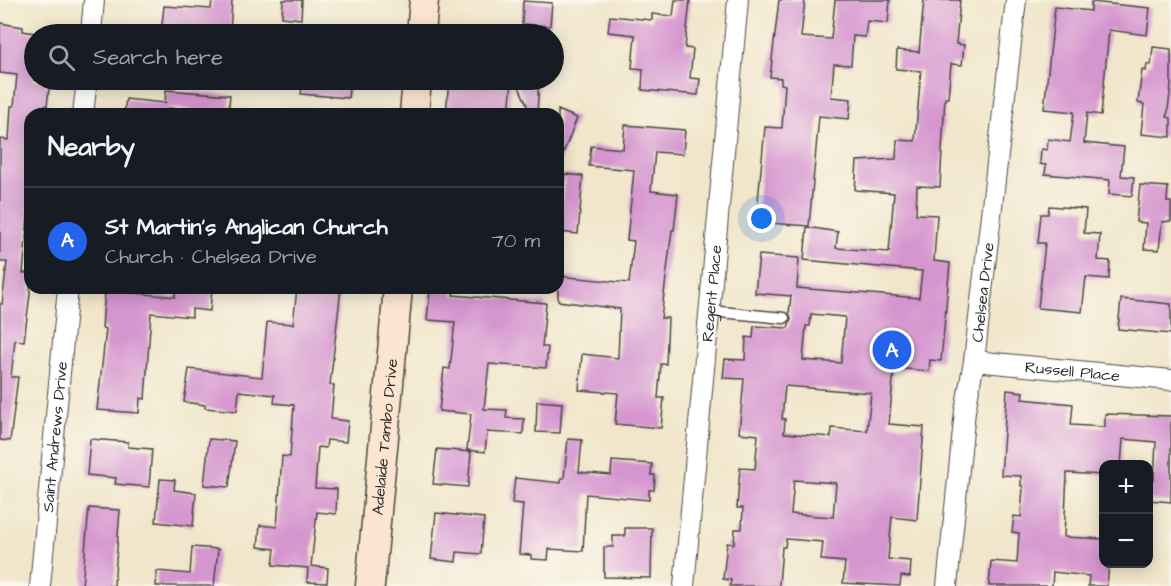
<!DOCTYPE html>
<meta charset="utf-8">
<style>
:root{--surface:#171b24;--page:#242831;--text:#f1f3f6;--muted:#9ea1a6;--line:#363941;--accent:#2563eb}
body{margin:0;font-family:"Architects Daughter",sans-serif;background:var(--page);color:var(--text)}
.controls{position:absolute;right:18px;bottom:18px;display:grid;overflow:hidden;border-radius:12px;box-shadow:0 3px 15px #0003}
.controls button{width:54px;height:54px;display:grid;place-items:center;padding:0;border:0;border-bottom:2px solid var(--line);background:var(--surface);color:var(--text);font:30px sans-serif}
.you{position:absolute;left:762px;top:219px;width:21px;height:21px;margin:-15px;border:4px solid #fff;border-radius:50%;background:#1a73e8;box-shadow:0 0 0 9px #1a73e833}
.badge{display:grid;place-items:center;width:39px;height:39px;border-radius:50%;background:var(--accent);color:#fff;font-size:20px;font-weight:700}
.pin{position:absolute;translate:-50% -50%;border:3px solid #fff;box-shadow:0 2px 6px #0006}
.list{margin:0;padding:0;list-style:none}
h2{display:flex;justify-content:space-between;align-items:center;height:78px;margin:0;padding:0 24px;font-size:26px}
h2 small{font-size:20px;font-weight:400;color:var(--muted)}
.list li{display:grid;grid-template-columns:39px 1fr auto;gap:18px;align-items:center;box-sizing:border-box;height:108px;padding:0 24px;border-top:2px solid var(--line)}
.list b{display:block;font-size:22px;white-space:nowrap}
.list p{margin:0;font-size:20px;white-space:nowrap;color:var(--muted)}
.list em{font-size:20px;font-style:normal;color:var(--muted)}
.icon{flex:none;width:33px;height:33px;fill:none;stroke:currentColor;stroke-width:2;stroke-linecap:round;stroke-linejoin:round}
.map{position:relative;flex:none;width:1171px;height:586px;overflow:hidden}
.search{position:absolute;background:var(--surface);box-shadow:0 3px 15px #0003;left:24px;top:24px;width:540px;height:66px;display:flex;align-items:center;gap:15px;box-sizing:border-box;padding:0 21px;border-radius:33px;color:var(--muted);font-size:22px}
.panel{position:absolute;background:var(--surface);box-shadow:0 3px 15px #0003;left:24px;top:108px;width:540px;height:186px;border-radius:18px}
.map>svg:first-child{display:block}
.building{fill:#d595cf;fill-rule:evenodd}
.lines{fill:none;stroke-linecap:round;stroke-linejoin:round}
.lane-casing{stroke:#494743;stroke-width:13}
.street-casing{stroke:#494743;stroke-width:22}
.secondary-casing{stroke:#494743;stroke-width:31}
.lane{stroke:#fff;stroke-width:10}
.street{stroke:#fff;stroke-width:20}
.secondary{stroke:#fce5d0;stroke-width:28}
.labels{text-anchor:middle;stroke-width:6;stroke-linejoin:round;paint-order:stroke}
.street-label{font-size:16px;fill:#2b2b2b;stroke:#fbf7ec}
</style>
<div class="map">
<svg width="1171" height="586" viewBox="0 0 1171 586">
<rect width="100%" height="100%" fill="#fbf7ec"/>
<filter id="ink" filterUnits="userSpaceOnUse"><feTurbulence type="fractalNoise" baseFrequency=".0167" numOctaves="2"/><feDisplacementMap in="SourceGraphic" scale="12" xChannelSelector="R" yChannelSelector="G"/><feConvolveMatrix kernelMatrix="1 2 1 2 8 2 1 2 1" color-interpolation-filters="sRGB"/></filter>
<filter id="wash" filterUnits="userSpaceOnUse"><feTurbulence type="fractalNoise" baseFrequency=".008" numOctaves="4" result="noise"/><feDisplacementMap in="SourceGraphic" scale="24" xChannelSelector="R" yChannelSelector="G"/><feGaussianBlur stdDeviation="1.35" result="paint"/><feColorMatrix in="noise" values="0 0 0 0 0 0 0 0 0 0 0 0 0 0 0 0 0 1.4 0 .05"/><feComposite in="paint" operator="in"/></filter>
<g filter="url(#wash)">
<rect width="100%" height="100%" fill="#f1e6cb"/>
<g id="blocks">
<!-- building -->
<path class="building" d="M 212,0 L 232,0 L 230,34 L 161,34 L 164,6 L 211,9 Z
M 283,0 L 302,0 L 301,19 L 282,17 Z
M 675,0 L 690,0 L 685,48 L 693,49 L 690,78 L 700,79 L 698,95 L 642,90 L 643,69 L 632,68 L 635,35 L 608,32 L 610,16 L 652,20 L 652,14 L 673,16 Z
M 779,0 L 805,0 L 801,37 L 831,39 L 835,0 L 890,0 L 888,23 L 867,21 L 865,37 L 853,36 L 851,65 L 834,64 L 831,97 L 851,99 L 849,119 L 819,116 L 809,226 L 756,222 L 765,127 L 782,128 L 785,85 L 781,84 L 781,78 L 770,77 Z
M 924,0 L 960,0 L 956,44 L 964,45 L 962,65 L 951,64 L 948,98 L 945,98 L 940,187 L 917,186 L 916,214 L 937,215 L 934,261 L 950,263 L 941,361 L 930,360 L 929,371 L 894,368 L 889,424 L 924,427 L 917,520 L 892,517 L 888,559 L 911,561 L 910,577 L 901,576 L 900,586 L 843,583 L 845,562 L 821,560 L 823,542 L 786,539 L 785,547 L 782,547 L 779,586 L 730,586 L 731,580 L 723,579 L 727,543 L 734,544 L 735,529 L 742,529 L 743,508 L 737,508 L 740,468 L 755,469 L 758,435 L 739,433 L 744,379 L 723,378 L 725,359 L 745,360 L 746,337 L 753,338 L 754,326 L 788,328 L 791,318 L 789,313 L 791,296 L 755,293 L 759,255 L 799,258 L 797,288 L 919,298 L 922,271 L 804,260 L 807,227 L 838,232 L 836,248 L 889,252 L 894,193 L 855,190 L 857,161 L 896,159 L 897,140 L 915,141 L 921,71 L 896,69 L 897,50 L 919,52 ZM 811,314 L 845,317 L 841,363 L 803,360 L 806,326 L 810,326 ZM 785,386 L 871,393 L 867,431 L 832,428 L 831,437 L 784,433 L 785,419 L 782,419 ZM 794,480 L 836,483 L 833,517 L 791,514 Z
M 523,1 L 552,3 L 550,26 L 522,24 Z
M 1091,2 L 1150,8 L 1147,35 L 1109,30 L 1101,115 L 1087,113 L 1084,143 L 1124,147 L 1121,176 L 1134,177 L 1132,196 L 1109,194 L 1110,180 L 1045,174 L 1046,165 L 1040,164 L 1041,149 L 1047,150 L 1048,139 L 1070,142 L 1074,112 L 1044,109 L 1055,7 L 1091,11 Z
M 0,23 L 23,27 L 23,31 L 34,33 L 34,80 L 50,80 L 47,106 L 41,106 L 40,114 L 30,114 L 30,216 L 28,216 L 23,273 L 30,273 L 30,294 L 24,341 L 15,340 L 11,377 L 18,377 L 10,441 L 0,440 L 0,304 L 2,304 L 7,262 L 0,262 L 0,139 L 9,140 L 11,106 L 14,106 L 17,75 L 0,73 Z
M 1153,47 L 1171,49 L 1171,86 L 1167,117 L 1171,118 L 1171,137 L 1141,134 L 1144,104 L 1138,103 L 1142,70 L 1146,71 L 1147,64 L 1151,65 Z
M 303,80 L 350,80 L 348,98 L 301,94 Z
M 449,80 L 512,80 L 509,114 L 446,114 Z
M 516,80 L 539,80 L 537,114 L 531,114 Z
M 166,90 L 230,95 L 228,114 L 212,114 L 212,112 L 168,108 L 168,114 L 124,114 L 126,99 L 165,103 Z
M 558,110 L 577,118 L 559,164 L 558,164 Z
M 625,125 L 685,130 L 683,154 L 655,152 L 651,191 L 678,194 L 674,230 L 672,230 L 661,318 L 668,318 L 666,364 L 661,364 L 658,398 L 664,398 L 661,428 L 615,424 L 618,393 L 579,390 L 582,354 L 618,358 L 620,309 L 558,301 L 558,276 L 629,283 L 634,241 L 627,240 L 634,170 L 589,166 L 591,146 L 623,149 Z
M 565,174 L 583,176 L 578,234 L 559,232 Z
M 1140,185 L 1168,187 L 1167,202 L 1171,202 L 1171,221 L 1162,222 L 1159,250 L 1144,249 L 1146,223 L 1136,222 Z
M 1049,206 L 1086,209 L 1084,233 L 1100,234 L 1098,260 L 1110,261 L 1109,279 L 1086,277 L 1082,312 L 1038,308 L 1045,243 L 1038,243 L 1041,214 L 1048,214 Z
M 175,288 L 212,288 L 210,311 L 192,309 L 192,317 L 151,313 L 145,399 L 140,398 L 139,413 L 97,410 L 106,329 L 102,328 L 105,290 L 175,297 Z
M 297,288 L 341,288 L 330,385 L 334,385 L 331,419 L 348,421 L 346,442 L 327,440 L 326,448 L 318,447 L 315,488 L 337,489 L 336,514 L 317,512 L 311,566 L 328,568 L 327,583 L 307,582 L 308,568 L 273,565 L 275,549 L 258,547 L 260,525 L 277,527 L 282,456 L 290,457 L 294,405 L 274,403 L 275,395 L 239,391 L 237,411 L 205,408 L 205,405 L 184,402 L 189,369 L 262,377 L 267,322 L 293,324 Z
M 430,290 L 454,291 L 453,295 L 546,303 L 542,347 L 548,347 L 546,368 L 489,364 L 484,409 L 507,410 L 506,418 L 524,419 L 523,434 L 487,432 L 485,452 L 467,450 L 471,414 L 439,411 L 444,368 L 450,369 L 455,322 L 427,320 Z
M 1121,299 L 1171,304 L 1171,334 L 1118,329 Z
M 1007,390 L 1023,392 L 1022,399 L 1073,404 L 1071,425 L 1105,427 L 1105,414 L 1171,416 L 1171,502 L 1149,500 L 1149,480 L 1154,480 L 1156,442 L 1123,439 L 1121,465 L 1104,465 L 1104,475 L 1067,473 L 1064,537 L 1104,539 L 1104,564 L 1109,564 L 1107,586 L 1088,586 L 1089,576 L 1053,572 L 1052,586 L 989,586 L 991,561 L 1017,563 L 1019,533 L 1012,532 L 1014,516 L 1021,517 L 1023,486 L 1021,486 L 1021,476 L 1001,475 Z
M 537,401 L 562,403 L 560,433 L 536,432 Z
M 90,439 L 128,442 L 128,447 L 152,449 L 149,487 L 115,484 L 116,478 L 87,475 Z
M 209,439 L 235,441 L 229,487 L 204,485 Z
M 568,439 L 582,440 L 579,472 L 611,475 L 612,461 L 652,464 L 651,475 L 655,475 L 654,490 L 649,490 L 649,500 L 586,494 L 583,551 L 549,549 L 548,560 L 531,559 L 531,555 L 519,554 L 523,504 L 512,503 L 515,478 L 561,483 L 561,478 L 564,478 Z
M 437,449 L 471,452 L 468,487 L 433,484 Z
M 160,479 L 175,480 L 174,490 L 196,493 L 193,526 L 156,522 Z
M 89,508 L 120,510 L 114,586 L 82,586 Z
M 436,513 L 484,518 L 481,554 L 457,552 L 456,562 L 431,559 Z
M 625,528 L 652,528 L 651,578 L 604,577 L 604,547 L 613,547 L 613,536 L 625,536 Z
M 192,547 L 218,549 L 214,586 L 156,586 L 157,571 L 190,574 Z"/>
</g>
</g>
<g filter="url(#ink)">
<use href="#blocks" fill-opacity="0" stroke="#494743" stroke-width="1.5"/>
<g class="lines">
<defs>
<path id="lane" d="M 710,311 L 784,318"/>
<g id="street">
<path d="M 91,34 L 94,0"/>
<path d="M 83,114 L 87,80"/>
<path id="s1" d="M 974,361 L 1171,380"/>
<path id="s2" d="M 40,586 L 68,288"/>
<path id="s3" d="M 684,586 L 738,0"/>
<path id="s4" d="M 947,586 L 965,411 L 974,361 L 1016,0"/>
</g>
<g id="secondary">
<path d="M 421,34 L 424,0"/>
<path d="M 414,114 L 417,80"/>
<path id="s5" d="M 370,586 L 398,288"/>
</g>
</defs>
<!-- lane casing -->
<use href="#lane" class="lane-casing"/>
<!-- street casing -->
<use href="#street" class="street-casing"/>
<!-- secondary casing -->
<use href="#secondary" class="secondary-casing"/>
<!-- lane -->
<use href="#lane" class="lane"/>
<!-- street -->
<use href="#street" class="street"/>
<!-- secondary -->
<use href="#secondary" class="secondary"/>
</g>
</g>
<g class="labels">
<!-- street labels -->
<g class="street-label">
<text dy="6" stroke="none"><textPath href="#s3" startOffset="294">Regent Place</textPath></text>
<text dy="6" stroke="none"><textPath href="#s4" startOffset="296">Chelsea Drive</textPath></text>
<text dy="6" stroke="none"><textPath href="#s1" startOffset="99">Russell Place</textPath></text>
<text dy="6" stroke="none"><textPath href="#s2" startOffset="150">Saint Andrews Drive</textPath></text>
<text dy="6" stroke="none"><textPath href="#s5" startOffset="150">Adelaide Tambo Drive</textPath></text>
</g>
</g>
</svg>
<div class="controls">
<button>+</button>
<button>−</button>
</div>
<div class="you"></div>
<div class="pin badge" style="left:892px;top:350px">A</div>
<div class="search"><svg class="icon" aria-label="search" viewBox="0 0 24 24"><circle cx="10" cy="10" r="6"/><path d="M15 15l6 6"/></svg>Search here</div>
<section class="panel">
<h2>Nearby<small></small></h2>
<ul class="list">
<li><span class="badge">A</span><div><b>St Martin's Anglican Church</b><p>Church · Chelsea Drive</p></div><em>70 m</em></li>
</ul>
</section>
</div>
